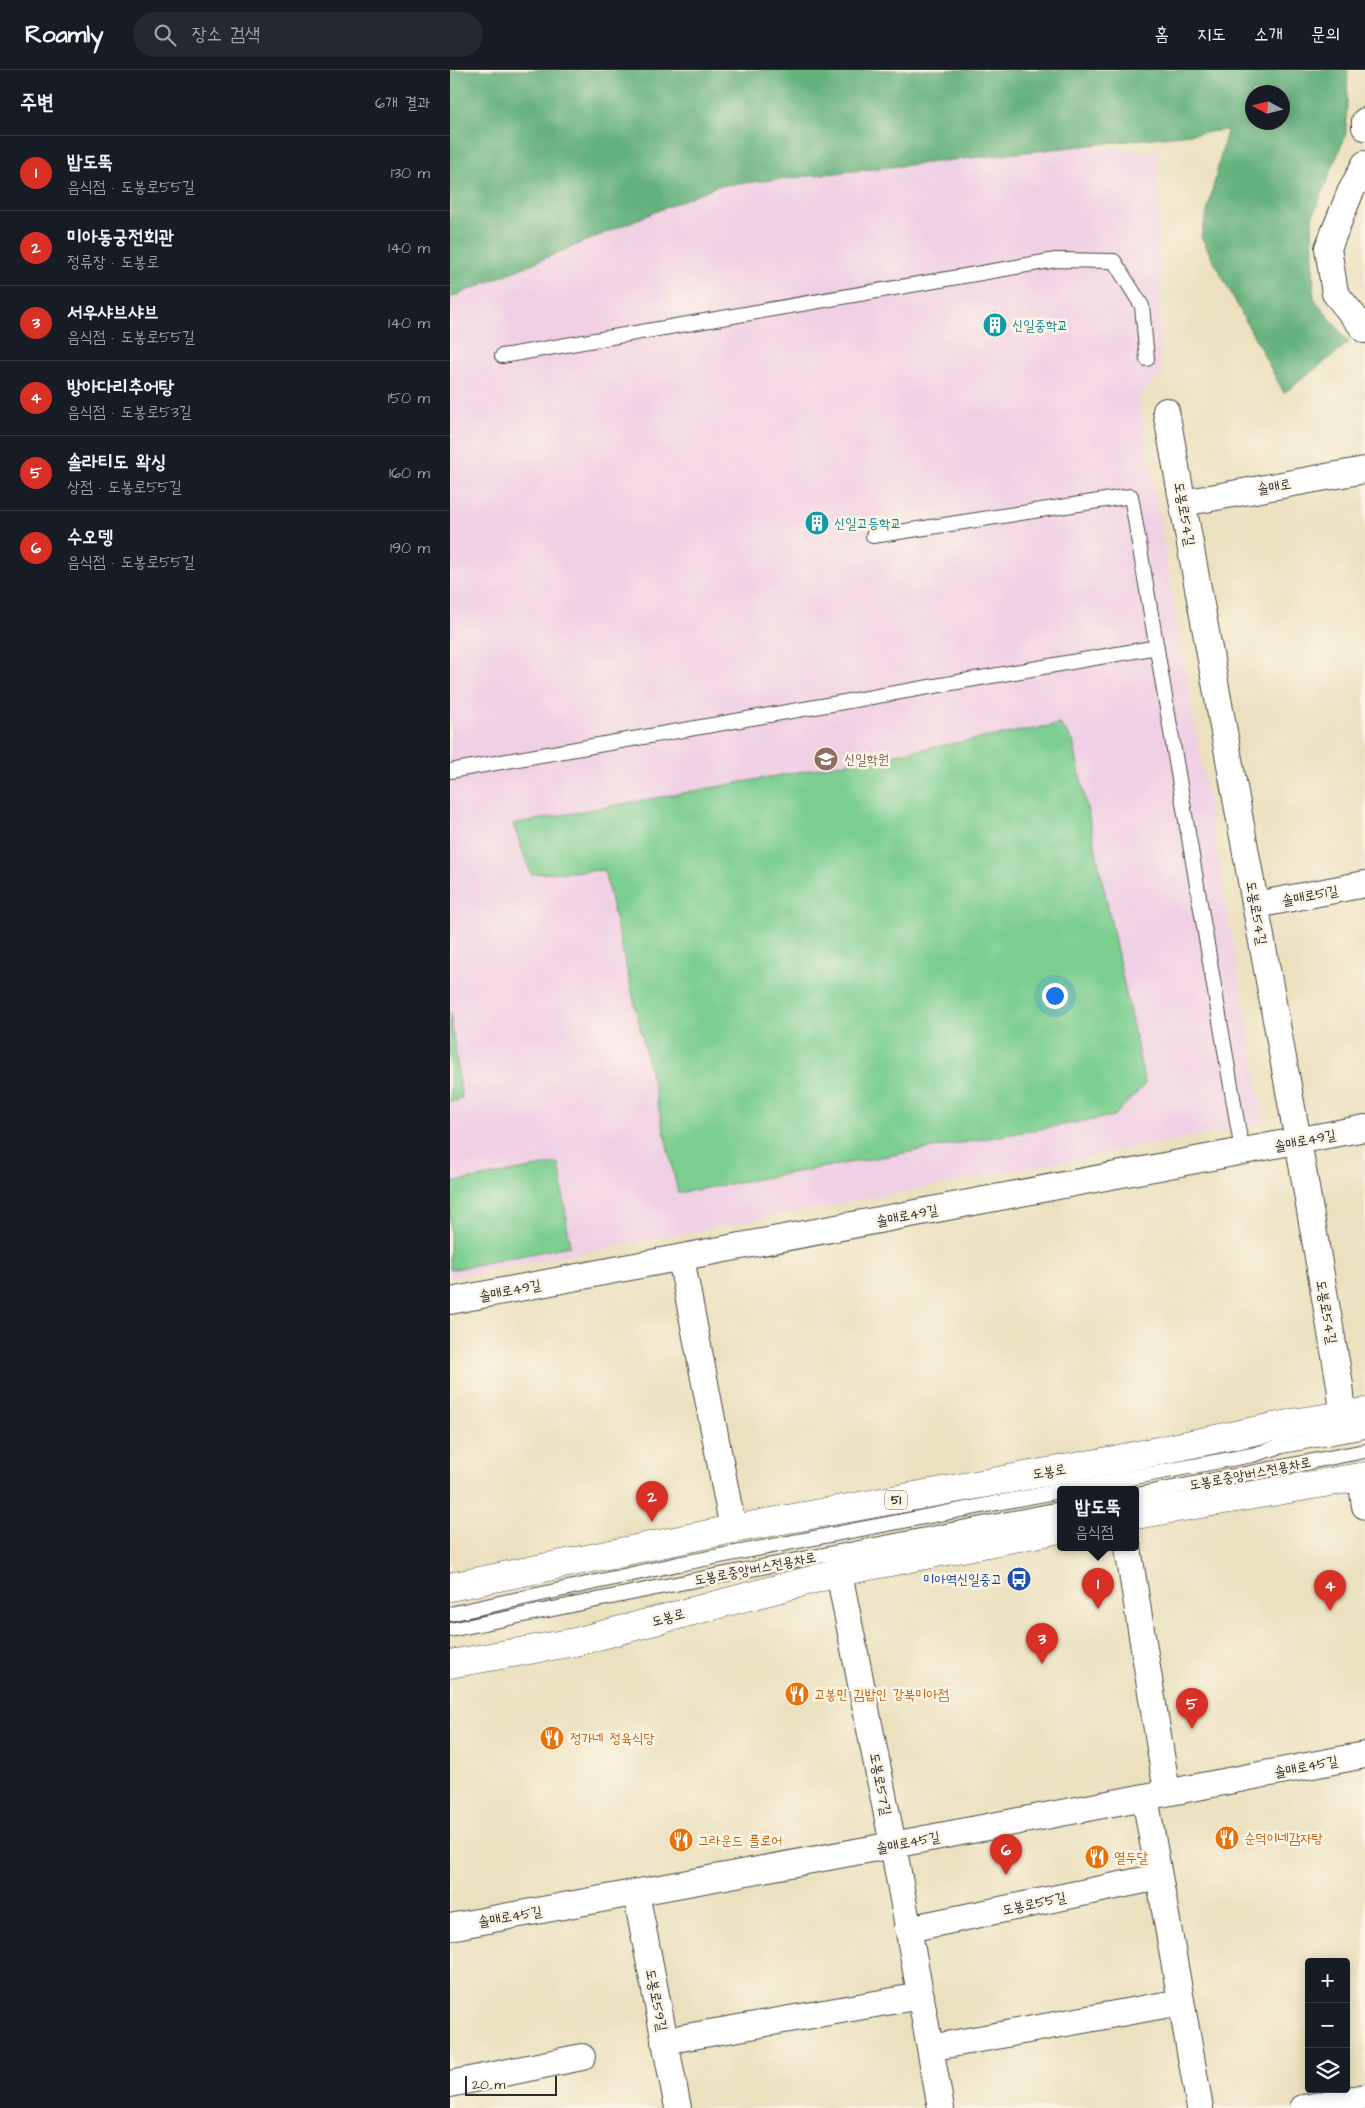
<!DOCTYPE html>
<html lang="ko">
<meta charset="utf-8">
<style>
:root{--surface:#171b24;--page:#242831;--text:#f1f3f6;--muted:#9ea1a6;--line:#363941;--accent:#d93025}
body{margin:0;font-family:"Architects Daughter","Poor Story",sans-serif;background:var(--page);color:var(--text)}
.controls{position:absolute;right:15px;bottom:15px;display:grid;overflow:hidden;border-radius:5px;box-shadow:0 2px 12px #0003}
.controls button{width:45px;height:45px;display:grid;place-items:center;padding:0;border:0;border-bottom:1px solid var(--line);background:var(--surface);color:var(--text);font:25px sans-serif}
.compass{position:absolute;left:795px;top:15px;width:45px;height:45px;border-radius:50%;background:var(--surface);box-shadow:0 2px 12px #0003;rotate:277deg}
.scale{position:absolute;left:15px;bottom:12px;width:92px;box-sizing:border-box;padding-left:5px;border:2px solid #2b2b2b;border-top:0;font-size:14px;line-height:18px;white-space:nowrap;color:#2b2b2b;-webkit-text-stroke:4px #fcf5e5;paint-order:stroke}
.you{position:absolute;left:604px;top:925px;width:18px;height:18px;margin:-12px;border:4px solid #fff;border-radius:50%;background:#1a73e8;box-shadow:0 0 0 8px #1a73e833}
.badge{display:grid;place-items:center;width:32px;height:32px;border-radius:50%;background:var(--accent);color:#fff;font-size:16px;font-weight:700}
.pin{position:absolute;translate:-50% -41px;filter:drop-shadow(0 1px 2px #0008)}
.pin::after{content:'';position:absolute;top:26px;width:18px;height:15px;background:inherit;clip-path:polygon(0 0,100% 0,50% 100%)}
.popup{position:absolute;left:607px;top:1416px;width:82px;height:65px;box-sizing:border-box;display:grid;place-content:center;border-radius:5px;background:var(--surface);filter:drop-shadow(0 1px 4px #0005);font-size:16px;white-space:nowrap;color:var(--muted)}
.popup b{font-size:19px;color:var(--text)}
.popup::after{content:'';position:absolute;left:50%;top:100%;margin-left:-10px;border:10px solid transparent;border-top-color:var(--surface)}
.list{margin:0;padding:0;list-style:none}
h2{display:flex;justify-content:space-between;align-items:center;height:65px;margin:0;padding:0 20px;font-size:21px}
h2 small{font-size:16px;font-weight:400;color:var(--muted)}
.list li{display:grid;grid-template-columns:32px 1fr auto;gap:15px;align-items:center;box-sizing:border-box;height:75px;padding:0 20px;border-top:1px solid var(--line)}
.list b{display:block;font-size:19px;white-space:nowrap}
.list p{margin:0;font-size:16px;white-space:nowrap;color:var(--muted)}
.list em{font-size:16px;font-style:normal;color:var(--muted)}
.icon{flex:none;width:28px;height:28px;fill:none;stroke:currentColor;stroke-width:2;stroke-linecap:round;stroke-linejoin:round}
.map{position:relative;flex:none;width:915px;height:2038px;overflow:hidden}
header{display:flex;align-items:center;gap:30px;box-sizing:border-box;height:70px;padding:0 25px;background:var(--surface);border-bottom:1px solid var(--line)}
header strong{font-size:24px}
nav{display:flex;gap:28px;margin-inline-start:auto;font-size:18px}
.search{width:350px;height:45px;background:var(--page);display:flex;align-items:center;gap:12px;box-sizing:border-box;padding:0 18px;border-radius:28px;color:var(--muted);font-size:19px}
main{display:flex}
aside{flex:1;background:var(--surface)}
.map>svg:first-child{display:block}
.built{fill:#f0d0e5}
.green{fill:#7bce91;stroke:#537c5e}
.forest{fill:#64b17b;stroke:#486e53;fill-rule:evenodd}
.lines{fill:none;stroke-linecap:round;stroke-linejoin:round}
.lane-casing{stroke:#484641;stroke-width:16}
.street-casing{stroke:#484641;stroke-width:28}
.primary-casing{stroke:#484641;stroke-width:29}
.lane{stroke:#fff;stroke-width:14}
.street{stroke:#fff;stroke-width:26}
.primary{stroke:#fff;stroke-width:28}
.labels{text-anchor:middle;stroke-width:5;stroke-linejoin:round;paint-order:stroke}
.shield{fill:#fcf5e5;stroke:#6a6863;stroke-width:1}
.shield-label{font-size:12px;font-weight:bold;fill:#2b2b2b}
.culture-label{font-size:14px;fill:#0d838f;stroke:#fcf5e5;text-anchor:start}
.street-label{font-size:14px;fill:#2b2b2b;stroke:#fcf5e5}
.education-label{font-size:14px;fill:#785e54;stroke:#fcf5e5;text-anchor:start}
.transit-label{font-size:14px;fill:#164399;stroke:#fcf5e5;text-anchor:end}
.food-label{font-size:14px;fill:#c56008;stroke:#fcf5e5;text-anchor:start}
</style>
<header>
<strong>Roamly</strong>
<div class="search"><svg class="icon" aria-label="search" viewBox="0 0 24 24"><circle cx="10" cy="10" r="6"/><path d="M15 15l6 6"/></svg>장소 검색</div>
<nav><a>홈</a><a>지도</a><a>소개</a><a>문의</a></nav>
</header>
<main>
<aside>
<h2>주변<small>6개 결과</small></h2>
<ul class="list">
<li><span class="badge">1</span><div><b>밥도뚝</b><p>음식점 · 도봉로55길</p></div><em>130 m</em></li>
<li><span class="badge">2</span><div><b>미아동궁전회관</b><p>정류장 · 도봉로</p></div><em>140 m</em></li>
<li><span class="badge">3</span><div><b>서우샤브샤브</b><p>음식점 · 도봉로55길</p></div><em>140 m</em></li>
<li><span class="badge">4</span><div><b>방아다리추어탕</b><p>음식점 · 도봉로53길</p></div><em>150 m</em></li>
<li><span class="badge">5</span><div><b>솔라티도 왁싱</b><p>상점 · 도봉로55길</p></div><em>160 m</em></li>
<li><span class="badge">6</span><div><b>수오뎅</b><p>음식점 · 도봉로55길</p></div><em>190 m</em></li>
</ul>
</aside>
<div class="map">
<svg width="915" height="2038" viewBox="0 0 915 2038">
<rect width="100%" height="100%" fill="#fcf5e5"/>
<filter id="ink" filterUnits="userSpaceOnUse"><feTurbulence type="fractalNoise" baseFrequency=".02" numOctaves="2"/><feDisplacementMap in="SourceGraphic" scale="10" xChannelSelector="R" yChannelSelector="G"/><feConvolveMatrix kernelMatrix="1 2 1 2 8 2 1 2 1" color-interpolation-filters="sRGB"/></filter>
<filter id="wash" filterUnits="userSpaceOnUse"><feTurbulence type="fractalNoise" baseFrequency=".0096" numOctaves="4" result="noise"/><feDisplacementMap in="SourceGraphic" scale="20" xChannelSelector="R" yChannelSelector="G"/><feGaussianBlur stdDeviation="1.12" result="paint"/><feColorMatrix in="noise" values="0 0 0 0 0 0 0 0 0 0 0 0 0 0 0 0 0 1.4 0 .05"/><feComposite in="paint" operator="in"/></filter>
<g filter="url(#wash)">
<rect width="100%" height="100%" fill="#ebe1bf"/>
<!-- built -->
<path class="built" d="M 38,35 L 708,81 L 711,306 L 688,326 L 814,1053 L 0,1208 L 0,42 Z"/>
<!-- green -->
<path class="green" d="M 610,654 L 623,671 L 695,1014 L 664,1046 L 228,1123 L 154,800 L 81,804 L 63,754 Z
M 0,942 L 12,1029 L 0,1032 Z
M 109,1093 L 120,1176 L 0,1200 L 0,1113 Z"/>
<!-- forest -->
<path class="forest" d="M 0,0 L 898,0 L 896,64 L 862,148 L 864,228 L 899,273 L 834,323 L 751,167 L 777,60 L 267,116 L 0,228 ZM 802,22 L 832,22 L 832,52 L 802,52 Z"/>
</g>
<g filter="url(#ink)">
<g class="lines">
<defs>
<path id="lane" d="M 52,286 L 606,190 L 664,191 L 692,236 L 697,289
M 423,466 L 681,426 L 792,1081
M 0,701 L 707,577
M 616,1420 L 802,1385 L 832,1376 L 915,1361
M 686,1425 L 915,1381
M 0,1544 L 228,1494 L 610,1421
M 0,1560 L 240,1511 L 610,1439"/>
<path id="street" d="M 915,51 L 915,57
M 915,94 L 900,123 L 878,178 L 885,223 L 915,260
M 716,341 L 848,1071 L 890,1315 L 893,1346
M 733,433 L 915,400
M 806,835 L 915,814
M 231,1188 L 283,1459
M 0,1231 L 915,1058
M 911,1407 L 915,1436
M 678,1478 L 717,1722
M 389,1503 L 443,1775 L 491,2038
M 695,1727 L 750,2038
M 186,1823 L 228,2038
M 0,1857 L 443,1775 L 915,1685
M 458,1859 L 709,1807
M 214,1971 L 471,1926
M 480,1978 L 731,1932
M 0,2014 L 132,1987
M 853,2038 L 915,2027"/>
<path id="primary" d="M 686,1445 L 915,1406
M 0,1517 L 283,1459 L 664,1390 L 848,1352 L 915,1342
M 0,1594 L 125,1572 L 399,1500 L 610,1459"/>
</defs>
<!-- lane casing -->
<use href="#lane" class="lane-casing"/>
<!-- street casing -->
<use href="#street" class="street-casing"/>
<!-- primary casing -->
<use href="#primary" class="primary-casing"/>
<!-- lane -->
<use href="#lane" class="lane"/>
<!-- street -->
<use href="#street" class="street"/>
<!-- primary -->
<use href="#primary" class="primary"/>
</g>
</g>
<!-- icons -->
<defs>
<symbol id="building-disc" viewBox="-11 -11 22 22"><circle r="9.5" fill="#0f9aa8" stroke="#fcf5e5"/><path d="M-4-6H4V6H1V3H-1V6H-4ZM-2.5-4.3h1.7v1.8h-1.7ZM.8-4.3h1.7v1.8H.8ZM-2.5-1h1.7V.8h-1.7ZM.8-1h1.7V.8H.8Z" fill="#fff"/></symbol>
<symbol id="school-disc" viewBox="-11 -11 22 22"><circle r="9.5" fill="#8d6e63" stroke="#fcf5e5"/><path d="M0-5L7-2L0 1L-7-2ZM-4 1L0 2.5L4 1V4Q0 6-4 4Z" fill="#fff"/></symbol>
<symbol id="bus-disc" viewBox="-11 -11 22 22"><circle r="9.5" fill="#1a4fb4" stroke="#fcf5e5"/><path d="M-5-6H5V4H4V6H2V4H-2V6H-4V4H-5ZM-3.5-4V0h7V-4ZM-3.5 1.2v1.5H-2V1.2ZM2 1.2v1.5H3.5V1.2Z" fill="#fff"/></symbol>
<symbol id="restaurant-disc" viewBox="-11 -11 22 22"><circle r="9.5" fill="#e8710a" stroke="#fcf5e5"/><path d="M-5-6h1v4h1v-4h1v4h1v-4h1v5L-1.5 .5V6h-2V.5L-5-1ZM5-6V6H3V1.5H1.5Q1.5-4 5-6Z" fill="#fff"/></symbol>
</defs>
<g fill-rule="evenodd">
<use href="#building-disc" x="531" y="241" width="28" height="28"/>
<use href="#building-disc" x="353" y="439" width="28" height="28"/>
<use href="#school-disc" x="362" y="675" width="28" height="28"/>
<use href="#bus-disc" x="555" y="1495" width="28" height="28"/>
<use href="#restaurant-disc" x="333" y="1610" width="28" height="28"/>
<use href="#restaurant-disc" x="88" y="1654" width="28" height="28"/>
<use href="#restaurant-disc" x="763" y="1754" width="28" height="28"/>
<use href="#restaurant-disc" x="217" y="1756" width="28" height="28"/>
<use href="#restaurant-disc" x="633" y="1773" width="28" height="28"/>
</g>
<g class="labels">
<!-- shield labels -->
<rect class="shield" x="435" y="1420.5" width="22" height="19" rx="4"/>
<g class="shield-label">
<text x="446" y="1434">51</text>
</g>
<!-- culture labels -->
<g class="culture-label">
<text x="562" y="260">신일중학교</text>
<text x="384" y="458">신일고등학교</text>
</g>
<!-- street labels -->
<g class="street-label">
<text transform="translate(824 416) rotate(-10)" y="5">솔매로</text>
<text transform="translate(735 444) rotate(80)" y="5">도봉로54길</text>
<text transform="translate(860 825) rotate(-11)" y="5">솔매로51길</text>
<text transform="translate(807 843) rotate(80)" y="5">도봉로54길</text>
<text transform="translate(855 1070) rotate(-11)" y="5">솔매로49길</text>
<text transform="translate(457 1145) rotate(-11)" y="5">솔매로49길</text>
<text transform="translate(60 1220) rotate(-11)" y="5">솔매로49길</text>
<text transform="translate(877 1242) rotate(80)" y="5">도봉로54길</text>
<text transform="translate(599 1401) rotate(-10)" y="5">도봉로</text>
<text transform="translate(800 1403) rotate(-11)" y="5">도봉로중앙버스전용차로</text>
<text transform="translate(305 1498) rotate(-11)" y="5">도봉로중앙버스전용차로</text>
<text transform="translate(218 1547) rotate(-15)" y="5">도봉로</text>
<text transform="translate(856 1696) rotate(-11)" y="5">솔매로45길</text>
<text transform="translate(431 1714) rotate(79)" y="5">도봉로57길</text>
<text transform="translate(458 1772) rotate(-11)" y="5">솔매로45길</text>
<text transform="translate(584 1833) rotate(-12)" y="5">도봉로55길</text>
<text transform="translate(60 1846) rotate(-10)" y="5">솔매로45길</text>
<text transform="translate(207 1930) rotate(79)" y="5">도봉로59길</text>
</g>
<!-- education labels -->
<g class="education-label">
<text x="394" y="694">신일학원</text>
</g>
<!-- transit labels -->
<g class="transit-label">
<text x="552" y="1514">미아역신일중고</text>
</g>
<!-- food labels -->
<g class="food-label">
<text x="364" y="1629">고봉민 김밥인 강북미아점</text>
<text x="120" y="1673">정가네 정육식당</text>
<text x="794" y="1773">순덕이네감자탕</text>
<text x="248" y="1775">그라운드 플로어</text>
<text x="664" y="1792">열두달</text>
</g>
</g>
</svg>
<div class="controls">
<button>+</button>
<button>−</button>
<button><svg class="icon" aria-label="layers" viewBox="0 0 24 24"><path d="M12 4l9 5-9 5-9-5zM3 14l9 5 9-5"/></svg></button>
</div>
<svg class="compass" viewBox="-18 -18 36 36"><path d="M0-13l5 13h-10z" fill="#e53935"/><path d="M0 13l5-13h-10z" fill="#9ea1a6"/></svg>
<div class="scale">20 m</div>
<div class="you"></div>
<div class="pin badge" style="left:648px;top:1539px">1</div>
<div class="popup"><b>밥도뚝</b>음식점</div>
<div class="pin badge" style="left:202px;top:1452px">2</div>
<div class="pin badge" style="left:592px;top:1594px">3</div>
<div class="pin badge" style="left:880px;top:1541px">4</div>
<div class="pin badge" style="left:742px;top:1659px">5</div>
<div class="pin badge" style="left:556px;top:1805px">6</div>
</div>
</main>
